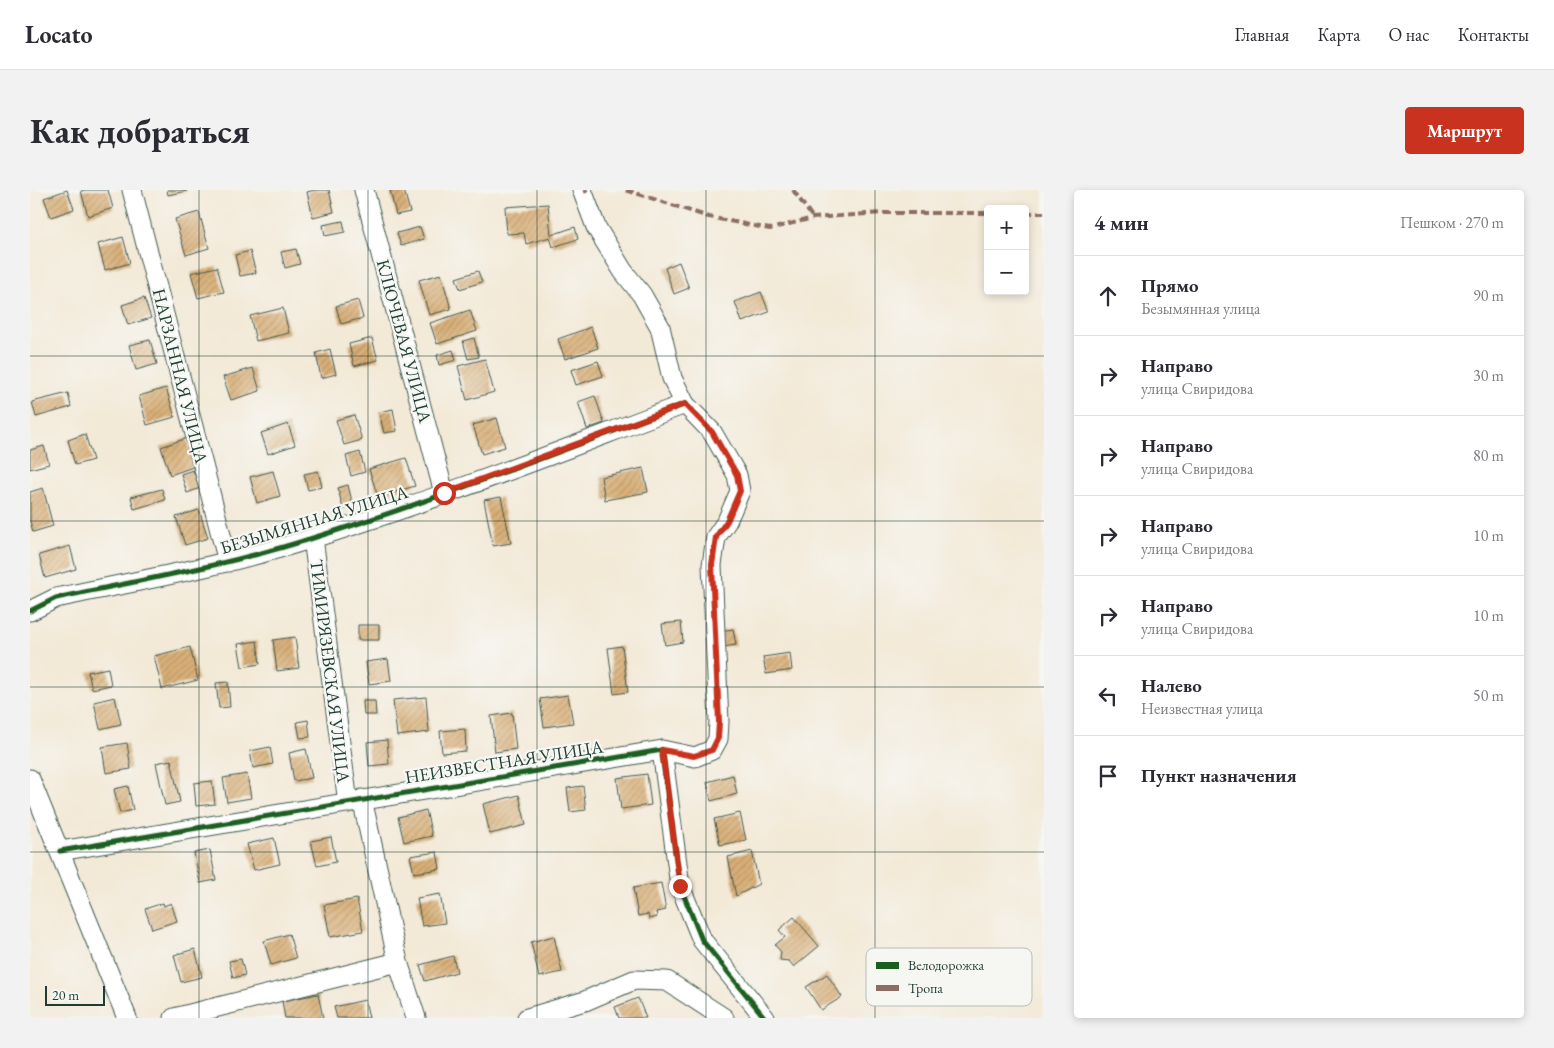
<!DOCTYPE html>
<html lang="ru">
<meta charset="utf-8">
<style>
:root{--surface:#fff;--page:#f2f2f3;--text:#2b2b33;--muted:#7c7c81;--line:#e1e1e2;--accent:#c8321e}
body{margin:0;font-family:"EB Garamond",serif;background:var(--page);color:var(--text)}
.controls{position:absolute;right:15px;top:15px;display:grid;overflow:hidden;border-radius:5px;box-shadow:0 2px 8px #0003}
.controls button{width:45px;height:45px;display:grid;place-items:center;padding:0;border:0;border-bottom:1px solid var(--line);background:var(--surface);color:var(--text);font:25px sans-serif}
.scale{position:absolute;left:15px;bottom:12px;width:60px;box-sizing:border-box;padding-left:5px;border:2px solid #1f3d34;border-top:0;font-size:14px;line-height:18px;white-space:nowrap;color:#1f3d34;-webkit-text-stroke:4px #f6f6f2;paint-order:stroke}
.stop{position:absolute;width:15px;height:15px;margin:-11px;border:4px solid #c8321e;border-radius:50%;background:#fff}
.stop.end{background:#c8321e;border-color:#fff;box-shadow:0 1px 5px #0008}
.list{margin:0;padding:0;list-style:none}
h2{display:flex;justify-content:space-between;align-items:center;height:65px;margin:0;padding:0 20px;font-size:21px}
h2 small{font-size:16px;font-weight:400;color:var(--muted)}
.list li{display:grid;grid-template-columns:32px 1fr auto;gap:15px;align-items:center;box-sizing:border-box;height:80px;padding:0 20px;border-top:1px solid var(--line)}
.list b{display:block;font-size:19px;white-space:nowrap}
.list p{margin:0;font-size:16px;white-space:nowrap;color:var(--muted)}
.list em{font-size:16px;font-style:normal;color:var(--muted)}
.icon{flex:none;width:28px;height:28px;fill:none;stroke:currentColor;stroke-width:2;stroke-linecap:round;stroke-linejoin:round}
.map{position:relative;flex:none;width:1014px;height:828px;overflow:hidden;border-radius:5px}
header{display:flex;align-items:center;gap:30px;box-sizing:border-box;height:70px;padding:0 25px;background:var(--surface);border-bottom:1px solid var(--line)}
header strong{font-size:24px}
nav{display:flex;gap:28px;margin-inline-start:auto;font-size:18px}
.intro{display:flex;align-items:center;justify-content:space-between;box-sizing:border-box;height:120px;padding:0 30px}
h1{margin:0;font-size:35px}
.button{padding:12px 22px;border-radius:5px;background:var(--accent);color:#fff;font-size:18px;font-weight:700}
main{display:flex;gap:30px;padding:0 30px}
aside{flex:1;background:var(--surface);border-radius:5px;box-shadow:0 2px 8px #0003}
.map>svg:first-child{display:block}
.building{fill:url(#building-hatch)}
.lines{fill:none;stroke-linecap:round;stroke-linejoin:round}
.minor-casing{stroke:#3f574c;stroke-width:21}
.minor{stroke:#fff;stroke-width:19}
.quiet{stroke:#8d6e63;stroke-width:4;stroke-dasharray:8 4;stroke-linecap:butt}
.cycleway-casing{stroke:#f6f6f2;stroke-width:8}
.cycleway{stroke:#1b5e20;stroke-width:5}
.route{stroke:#c8321e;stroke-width:6}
.grid{fill:none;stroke:#1f3d34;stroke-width:1;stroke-opacity:0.55}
.labels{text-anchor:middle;stroke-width:4.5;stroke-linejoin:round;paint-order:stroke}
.street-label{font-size:18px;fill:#1f3d34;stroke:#f6f6f2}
.key{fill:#f6f6f2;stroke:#b6beb9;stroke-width:1}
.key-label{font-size:14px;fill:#1f3d34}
</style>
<header>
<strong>Locato</strong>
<nav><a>Главная</a><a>Карта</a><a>О нас</a><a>Контакты</a></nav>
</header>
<div class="intro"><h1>Как добраться</h1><a class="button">Маршрут</a></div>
<main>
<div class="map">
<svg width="1014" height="828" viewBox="0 0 1014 828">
<defs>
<pattern id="building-hatch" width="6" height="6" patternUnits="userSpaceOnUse" patternTransform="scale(1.25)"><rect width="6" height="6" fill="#dab078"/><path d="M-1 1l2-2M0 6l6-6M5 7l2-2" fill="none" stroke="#b09063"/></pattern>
</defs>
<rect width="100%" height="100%" fill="#f6f6f2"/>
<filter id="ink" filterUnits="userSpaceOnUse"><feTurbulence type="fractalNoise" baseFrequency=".02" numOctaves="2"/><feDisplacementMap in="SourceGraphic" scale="10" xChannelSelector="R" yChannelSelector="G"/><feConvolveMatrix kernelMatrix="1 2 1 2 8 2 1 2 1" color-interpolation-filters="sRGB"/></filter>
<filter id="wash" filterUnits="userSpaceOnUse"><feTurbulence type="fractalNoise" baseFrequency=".0096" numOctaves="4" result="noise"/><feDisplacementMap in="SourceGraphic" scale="20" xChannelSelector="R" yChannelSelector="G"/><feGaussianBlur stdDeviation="1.12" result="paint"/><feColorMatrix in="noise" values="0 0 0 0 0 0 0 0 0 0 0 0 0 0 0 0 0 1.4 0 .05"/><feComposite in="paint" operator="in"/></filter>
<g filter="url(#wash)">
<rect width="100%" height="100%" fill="#f3e9d7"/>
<g id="blocks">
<!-- building -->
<path class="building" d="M 37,0 L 44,19 L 21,27 L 14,8 Z
M 55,0 L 78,0 L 83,18 L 58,26 L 51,1 Z
M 137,0 L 157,0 L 157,1 L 138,5 Z
M 285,0 L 299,0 L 304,22 L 283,27 L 277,2 Z
M 360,0 L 374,0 L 380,22 L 366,25 Z
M 518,14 L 521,45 L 545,37 L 548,49 L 523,57 L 520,47 L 496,54 L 494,43 L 477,44 L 475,17 Z
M 169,22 L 179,58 L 156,65 L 145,29 Z
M 313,31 L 315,42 L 295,46 L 293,35 Z
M 390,37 L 394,49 L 371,56 L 367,43 Z
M 93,47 L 100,73 L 75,80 L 68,54 Z
M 266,59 L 270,74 L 255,78 L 251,62 Z
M 220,61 L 226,83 L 210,86 L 205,65 Z
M 649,72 L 659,98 L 644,104 L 635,78 Z
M 187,77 L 194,102 L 168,108 L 161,83 Z
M 448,81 L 452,92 L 430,99 L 426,88 Z
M 411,84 L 421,119 L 399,125 L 389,90 Z
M 731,102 L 739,122 L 712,132 L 705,112 Z
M 114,108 L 121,128 L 98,135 L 92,115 Z
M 328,110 L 333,128 L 311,134 L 306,116 Z
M 253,118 L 259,143 L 226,151 L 220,126 Z
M 440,120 L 447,141 L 407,154 L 400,133 Z
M 561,137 L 568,158 L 535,169 L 528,149 Z
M 342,148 L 348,170 L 324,176 L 319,154 Z
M 444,148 L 449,167 L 438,169 L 433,151 Z
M 120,150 L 127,174 L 106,180 L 99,155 Z
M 300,159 L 306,184 L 291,188 L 286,163 Z
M 423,160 L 426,170 L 409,175 L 407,165 Z
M 455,169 L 464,202 L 437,210 L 428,176 Z
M 568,171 L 573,186 L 546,195 L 541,180 Z
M 223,178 L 230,201 L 201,210 L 193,187 Z
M 136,198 L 145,227 L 117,235 L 109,206 Z
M 38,203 L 41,217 L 6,227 L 2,212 Z
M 565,206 L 574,233 L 557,239 L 548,212 Z
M 363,219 L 367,241 L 354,243 L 349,222 Z
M 324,225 L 332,250 L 314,255 L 306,230 Z
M 467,228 L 475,257 L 452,264 L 443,235 Z
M 258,234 L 265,255 L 238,264 L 231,243 Z
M 55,244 L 63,270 L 45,275 L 38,250 Z
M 157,248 L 166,276 L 140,285 L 131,257 Z
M 14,256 L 19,274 L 0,279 L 0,260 Z
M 330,262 L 335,282 L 321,286 L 316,266 Z
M 376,268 L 385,296 L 348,307 L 339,279 Z
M 613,278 L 618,302 L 575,310 L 571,287 Z
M 163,280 L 170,298 L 157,303 L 151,284 Z
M 243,281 L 250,306 L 227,313 L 220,287 Z
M 288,281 L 292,297 L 278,300 L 274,284 Z
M 318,295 L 323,316 L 313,319 L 308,298 Z
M 13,298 L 23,336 L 3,342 L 0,331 L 0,302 Z
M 132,299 L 135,310 L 104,319 L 101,307 Z
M 471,307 L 481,353 L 463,356 L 454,310 Z
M 169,320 L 178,348 L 155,355 L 146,327 Z
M 40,356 L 46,379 L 15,388 L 9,365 Z
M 651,432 L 653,452 L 635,455 L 632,434 Z
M 328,435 L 349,435 L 349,450 L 328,450 Z
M 703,439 L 706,455 L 693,457 L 690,441 Z
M 265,447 L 269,478 L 247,481 L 243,450 Z
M 227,451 L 230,474 L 212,477 L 208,454 Z
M 592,456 L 598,502 L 584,504 L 578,458 Z
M 160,457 L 168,490 L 132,499 L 124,466 Z
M 760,463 L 762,480 L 736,484 L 733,467 Z
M 358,469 L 361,491 L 339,494 L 336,472 Z
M 78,478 L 81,495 L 62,499 L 58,482 Z
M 198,492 L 200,517 L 189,518 L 186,493 Z
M 538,505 L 543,533 L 514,537 L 510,509 Z
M 85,507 L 91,534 L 70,539 L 64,512 Z
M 396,507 L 399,542 L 367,546 L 363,510 Z
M 333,511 L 345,511 L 346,525 L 334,525 Z
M 482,523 L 486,559 L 465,562 L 461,526 Z
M 278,530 L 280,547 L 270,548 L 267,532 Z
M 435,539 L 436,561 L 412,563 L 410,541 Z
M 357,550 L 359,574 L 339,576 L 337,552 Z
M 97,553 L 101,579 L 76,583 L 72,557 Z
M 240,557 L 243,574 L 223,578 L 220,561 Z
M 276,559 L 282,588 L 264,591 L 259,563 Z
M 141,570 L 150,612 L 135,615 L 126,573 Z
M 217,584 L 221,608 L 197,612 L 193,588 Z
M 617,584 L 621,615 L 591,619 L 587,588 Z
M 703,585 L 707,604 L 681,611 L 677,592 Z
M 182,591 L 185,614 L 166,616 L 164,593 Z
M 98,596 L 103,620 L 90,623 L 84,599 Z
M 553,596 L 556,620 L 540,622 L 537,598 Z
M 489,605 L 496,635 L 460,644 L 453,614 Z
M 396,620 L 402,646 L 374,652 L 368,627 Z
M 710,623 L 716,650 L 690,655 L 684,629 Z
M 301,647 L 306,672 L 287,676 L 281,651 Z
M 244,648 L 250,674 L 224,680 L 217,654 Z
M 180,660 L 186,690 L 170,693 L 164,663 Z
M 722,661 L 729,694 L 706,706 L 698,667 Z
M 407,662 L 410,679 L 384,683 L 380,666 Z
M 631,693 L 636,720 L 626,722 L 627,727 L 619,729 L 618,724 L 608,726 L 603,698 Z
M 410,704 L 415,733 L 392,736 L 387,708 Z
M 327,709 L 333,741 L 300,747 L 294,715 Z
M 133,713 L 134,716 L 141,713 L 147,731 L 122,739 L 115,719 Z
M 764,727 L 789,756 L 764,777 L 759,771 L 750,770 L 751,762 L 745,755 L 755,747 L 749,740 Z
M 259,744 L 266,768 L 241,775 L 234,751 Z
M 524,746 L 532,782 L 509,787 L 501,752 Z
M 165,759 L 172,787 L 151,792 L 144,765 Z
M 423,766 L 427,782 L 395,791 L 390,775 Z
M 211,769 L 215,785 L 203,788 L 199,771 Z
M 797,784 L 812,807 L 791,820 L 776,797 Z
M 288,804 L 293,828 L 255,828 L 252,811 Z
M 608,808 L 616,828 L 589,828 L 585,817 Z
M 335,810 L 339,828 L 307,828 L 304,817 Z"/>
</g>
</g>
<g filter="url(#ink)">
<use href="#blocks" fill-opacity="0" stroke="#3f574c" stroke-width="1"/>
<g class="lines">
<defs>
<path id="minor" d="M 102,0 L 198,372
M 334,0 L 414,303
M 552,0 L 566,37 L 593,81 L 612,105 L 630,137 L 642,188 L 655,214 L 682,242 L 707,285 L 710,301 L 697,331 L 686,347 L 682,375 L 689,532 L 688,549 L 682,560 L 665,567 L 632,560
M 283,348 L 318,613
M 0,421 L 26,408 C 112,390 199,375 283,348 C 409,309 532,260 655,214
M 0,589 L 97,828
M 332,609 L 368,772 L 386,828
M 30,661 L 632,560 L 650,696 L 672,750 L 735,828
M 144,828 L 368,772
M 497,828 L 555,811 L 604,790 L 637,791 L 694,828"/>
</defs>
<!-- minor casing -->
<use href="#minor" class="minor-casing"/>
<!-- minor -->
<use href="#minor" class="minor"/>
<!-- quiet -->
<path class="quiet" d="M 596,0 L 679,27 L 740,39 L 783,28 L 851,23 L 958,23
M 763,0 L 783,28
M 554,2 L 558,0
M 995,23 L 1014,23"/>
<defs>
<path id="cycleway" d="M 0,421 L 26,408 C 112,390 199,375 283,348 C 409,309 532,260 655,214
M 30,661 L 632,560 L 650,696 L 672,750 L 735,828"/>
</defs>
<!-- cycleway casing -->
<use href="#cycleway" class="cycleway-casing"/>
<!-- cycleway -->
<use href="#cycleway" class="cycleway"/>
</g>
</g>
<g class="lines" filter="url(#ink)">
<!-- route -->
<path class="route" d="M 414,303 L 655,214 L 682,242 L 707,285 L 710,301 L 697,331 L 686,347 L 682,375 L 689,532 L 688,548 L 682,560 L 664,566 L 632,560 L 650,696"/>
</g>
<!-- grid -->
<path class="grid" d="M 169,0 L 169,828M 338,0 L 338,828M 507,0 L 507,828M 676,0 L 676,828M 845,0 L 845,828M 0,166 L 1014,166M 0,331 L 1014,331M 0,497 L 1014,497M 0,662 L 1014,662"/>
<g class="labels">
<!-- street labels -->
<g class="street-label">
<text transform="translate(374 151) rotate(75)" y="6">КЛЮЧЕВАЯ УЛИЦА</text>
<text transform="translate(150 186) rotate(76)" y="6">НАРЗАННАЯ УЛИЦА</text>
<text transform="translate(284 330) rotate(-17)" y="6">БЕЗЫМЯННАЯ УЛИЦА</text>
<text transform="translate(300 481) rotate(83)" y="6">ТИМИРЯЗЕВСКАЯ УЛИЦА</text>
<text transform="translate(474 572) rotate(-9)" y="6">НЕИЗВЕСТНАЯ УЛИЦА</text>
</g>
</g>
<!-- legend -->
<rect x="836" y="758" width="166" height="58" rx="8" class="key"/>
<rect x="846" y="772" width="23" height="7" fill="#1b5e20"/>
<rect x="846" y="795" width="23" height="6" fill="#8d6e63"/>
<g class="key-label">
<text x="878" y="780">Велодорожка</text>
<text x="878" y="803">Тропа</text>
</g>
</svg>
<div class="controls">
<button>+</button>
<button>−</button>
</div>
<div class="scale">20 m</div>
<div class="stop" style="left:414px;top:303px"></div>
<div class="stop end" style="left:650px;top:696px"></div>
</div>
<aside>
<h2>4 мин<small>Пешком · 270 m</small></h2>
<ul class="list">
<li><svg class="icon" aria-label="ahead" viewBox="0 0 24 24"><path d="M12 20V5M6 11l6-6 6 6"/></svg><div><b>Прямо</b><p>Безымянная улица</p></div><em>90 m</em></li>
<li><svg class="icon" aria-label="right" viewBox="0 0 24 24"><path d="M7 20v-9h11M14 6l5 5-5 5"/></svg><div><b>Направо</b><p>улица Свиридова</p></div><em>30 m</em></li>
<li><svg class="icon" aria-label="right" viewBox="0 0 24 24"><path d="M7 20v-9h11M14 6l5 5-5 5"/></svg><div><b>Направо</b><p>улица Свиридова</p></div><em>80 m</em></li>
<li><svg class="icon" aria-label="right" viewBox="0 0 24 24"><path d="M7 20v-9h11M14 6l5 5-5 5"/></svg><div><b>Направо</b><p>улица Свиридова</p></div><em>10 m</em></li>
<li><svg class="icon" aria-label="right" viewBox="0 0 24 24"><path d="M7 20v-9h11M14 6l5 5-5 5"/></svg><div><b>Направо</b><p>улица Свиридова</p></div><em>10 m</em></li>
<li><svg class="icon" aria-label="left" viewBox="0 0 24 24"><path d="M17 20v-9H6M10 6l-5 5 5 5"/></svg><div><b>Налево</b><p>Неизвестная улица</p></div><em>50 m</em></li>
<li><svg class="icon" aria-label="arrive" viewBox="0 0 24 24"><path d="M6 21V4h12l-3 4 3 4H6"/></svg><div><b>Пункт назначения</b></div></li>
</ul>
</aside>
</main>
